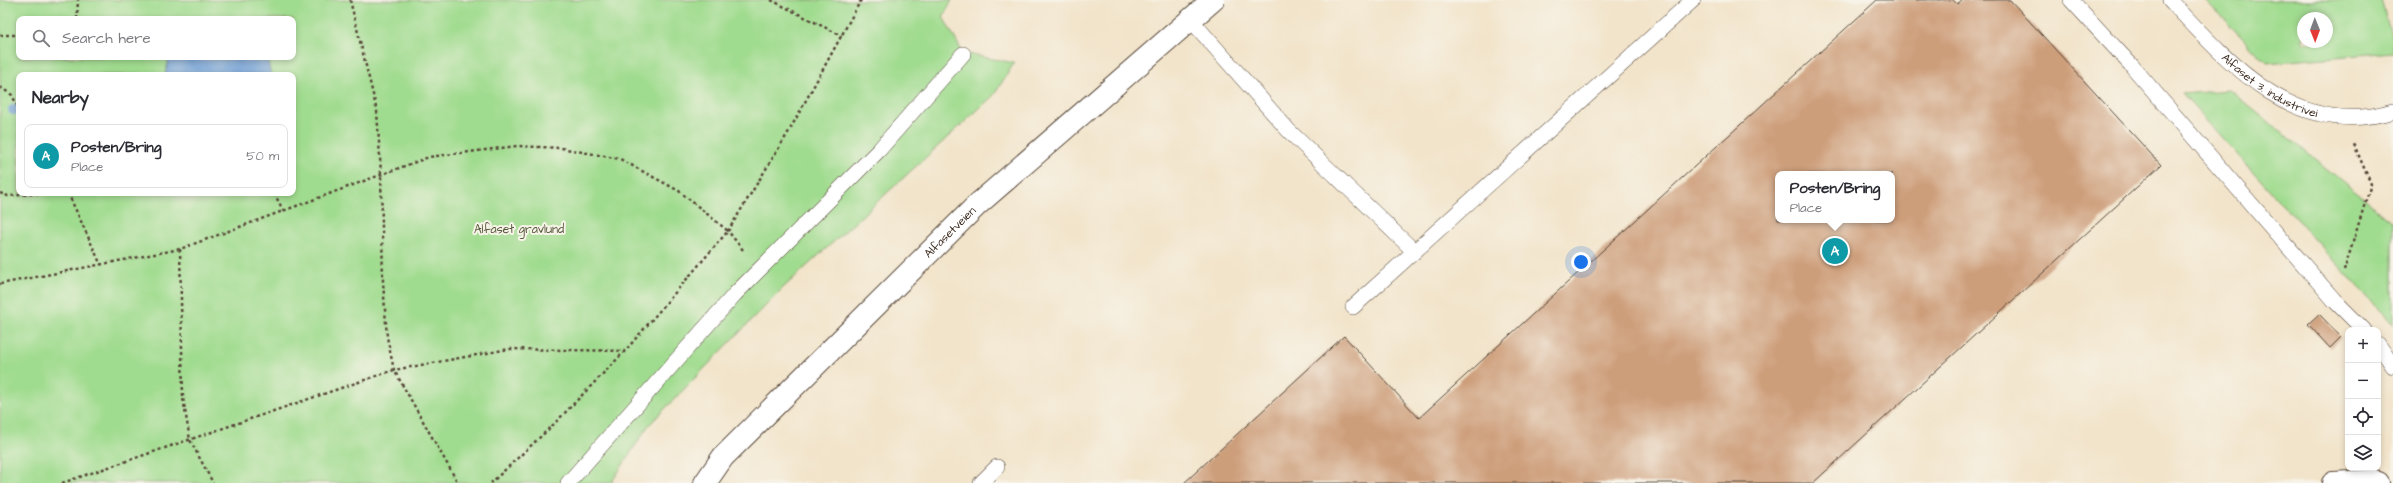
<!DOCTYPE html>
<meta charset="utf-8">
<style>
:root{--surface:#fff;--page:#f7f7f7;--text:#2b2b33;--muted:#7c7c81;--line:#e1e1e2;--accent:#7c3aed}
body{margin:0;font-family:"Architects Daughter",sans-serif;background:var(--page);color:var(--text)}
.controls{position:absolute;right:12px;bottom:12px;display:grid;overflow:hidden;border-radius:8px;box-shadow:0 2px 6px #0003}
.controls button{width:36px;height:36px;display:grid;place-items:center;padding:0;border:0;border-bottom:1px solid var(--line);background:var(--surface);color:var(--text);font:20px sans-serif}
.compass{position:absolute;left:2297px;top:12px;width:36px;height:36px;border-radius:50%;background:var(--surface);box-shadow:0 2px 6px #0003;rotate:179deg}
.you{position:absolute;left:1581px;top:262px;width:14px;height:14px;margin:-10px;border:3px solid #fff;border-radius:50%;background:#1a73e8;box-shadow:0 0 0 6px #1a73e833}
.badge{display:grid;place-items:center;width:26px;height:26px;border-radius:50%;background:var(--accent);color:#fff;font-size:13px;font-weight:700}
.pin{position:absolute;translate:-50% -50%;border:2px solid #fff;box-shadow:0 1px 4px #0006}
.popup{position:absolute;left:1775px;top:171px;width:120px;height:52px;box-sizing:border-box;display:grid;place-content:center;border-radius:8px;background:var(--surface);filter:drop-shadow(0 1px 3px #0005);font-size:13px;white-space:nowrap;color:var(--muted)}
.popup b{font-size:15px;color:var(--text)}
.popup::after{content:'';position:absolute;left:50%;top:100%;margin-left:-8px;border:8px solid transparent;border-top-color:var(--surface)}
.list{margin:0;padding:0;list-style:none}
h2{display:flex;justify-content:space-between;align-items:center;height:52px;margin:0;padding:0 16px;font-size:17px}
h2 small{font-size:13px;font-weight:400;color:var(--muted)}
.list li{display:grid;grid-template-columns:26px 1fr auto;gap:12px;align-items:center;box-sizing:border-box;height:64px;margin:0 8px 8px;padding:0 8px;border:1px solid var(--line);border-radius:8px}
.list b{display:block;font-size:15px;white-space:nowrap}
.list p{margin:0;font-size:13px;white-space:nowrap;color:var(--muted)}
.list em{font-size:13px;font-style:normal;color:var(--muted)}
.icon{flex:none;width:22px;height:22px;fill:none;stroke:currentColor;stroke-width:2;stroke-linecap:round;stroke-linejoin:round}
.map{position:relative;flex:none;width:2393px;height:483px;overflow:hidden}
.search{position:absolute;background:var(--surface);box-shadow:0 2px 6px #0003;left:16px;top:16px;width:280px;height:44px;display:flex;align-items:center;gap:10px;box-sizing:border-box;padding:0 14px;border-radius:8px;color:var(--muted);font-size:15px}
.panel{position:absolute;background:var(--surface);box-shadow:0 2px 6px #0003;left:16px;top:72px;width:280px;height:124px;border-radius:8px}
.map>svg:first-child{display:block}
.green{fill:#a0dc8f;stroke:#6e8356;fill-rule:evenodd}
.water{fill:#6c9dd6;stroke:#54647a}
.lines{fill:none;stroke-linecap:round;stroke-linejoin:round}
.stream{stroke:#6c9dd6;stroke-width:10}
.building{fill:#cd9e7a;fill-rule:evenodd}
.service-casing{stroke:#564638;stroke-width:16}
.minor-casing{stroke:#564638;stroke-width:24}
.path{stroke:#564638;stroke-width:2.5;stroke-dasharray:3 3;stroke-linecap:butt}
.service{stroke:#fff;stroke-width:15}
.minor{stroke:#fff;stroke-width:22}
.labels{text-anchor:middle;stroke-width:4;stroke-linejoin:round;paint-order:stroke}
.street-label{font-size:12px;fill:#3b2a1e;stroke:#f7f3e8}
.park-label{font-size:12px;fill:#54563a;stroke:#f7f3e8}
</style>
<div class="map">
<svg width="2393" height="483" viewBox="0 0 2393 483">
<rect width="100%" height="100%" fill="#f7f3e8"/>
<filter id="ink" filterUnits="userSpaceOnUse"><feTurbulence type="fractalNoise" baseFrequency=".025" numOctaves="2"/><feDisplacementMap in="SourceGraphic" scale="8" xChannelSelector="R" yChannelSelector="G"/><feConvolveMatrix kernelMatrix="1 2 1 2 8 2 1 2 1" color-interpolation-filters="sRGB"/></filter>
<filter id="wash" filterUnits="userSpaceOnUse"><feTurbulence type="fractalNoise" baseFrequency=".012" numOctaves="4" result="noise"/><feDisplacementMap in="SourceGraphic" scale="16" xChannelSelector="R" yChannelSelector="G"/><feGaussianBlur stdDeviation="0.9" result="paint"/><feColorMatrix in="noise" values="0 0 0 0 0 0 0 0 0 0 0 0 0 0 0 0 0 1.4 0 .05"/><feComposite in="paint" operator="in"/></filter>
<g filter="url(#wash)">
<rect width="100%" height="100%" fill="#f2e4ca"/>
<!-- green -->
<path class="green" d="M 0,0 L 952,0 L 943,17 L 963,53 L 1014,63 L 994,95 L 784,287 L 648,426 L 611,483 L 0,483 ZM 19,19 L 293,19 L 293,57 L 19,57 ZM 19,75 L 293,75 L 293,193 L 19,193 Z
M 2205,0 L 2381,0 L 2393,41 L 2393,52 L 2267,63 ZM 2303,18 L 2327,18 L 2327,42 L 2303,42 Z
M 2229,90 L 2393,222 L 2393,325 L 2182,94 Z"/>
<!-- water -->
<path class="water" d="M 169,57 L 267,57 L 271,75 L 165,75 Z"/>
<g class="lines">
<!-- stream -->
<path class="stream" d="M 13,110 L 19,109"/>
</g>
<g id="blocks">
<!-- building -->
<path class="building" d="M 1877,0 L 1953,0 L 1957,4 L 1962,0 L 2010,0 L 2161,165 L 1813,483 L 1184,483 L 1344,336 L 1419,418 ZM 1778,174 L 1892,174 L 1892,220 L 1778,220 Z
M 2319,314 L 2341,337 L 2330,348 L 2308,324 Z"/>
</g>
</g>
<g filter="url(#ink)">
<use href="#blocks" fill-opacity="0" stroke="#564638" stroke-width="1"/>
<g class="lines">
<defs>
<g id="service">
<path d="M 2071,0 L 2132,66 L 2334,300 L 2364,330"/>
<path id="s1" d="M 2170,0 C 2229,64 2297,141 2393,111"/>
<path d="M 1190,19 L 1289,131 L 1414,251"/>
<path d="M 1353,307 L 1693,0"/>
<path d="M 2378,344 L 2393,366"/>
<path d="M 568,483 L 735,294 L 879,150 L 963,54"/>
<path d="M 981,483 L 997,467"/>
</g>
<g id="minor">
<path id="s2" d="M 705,483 L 723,457 L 977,205 L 1213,0"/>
<path d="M 2333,483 L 2370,481 L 2378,483"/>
</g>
</defs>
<!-- service casing -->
<use href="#service" class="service-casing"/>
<!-- minor casing -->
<use href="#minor" class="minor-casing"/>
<!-- path -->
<path class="path" d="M 350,0 L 377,111 L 381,173 L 383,282 L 387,337 L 394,370 L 458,483
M 771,0 L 842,36
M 77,19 L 78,0
M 0,35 L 19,35
M 0,87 L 12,95 L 19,109
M 0,193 L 8,196 L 44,193
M 68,193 L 101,265
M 274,193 L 284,212
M 180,249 L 183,398 L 190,440 L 213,483
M 743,250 L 728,231 L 788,133 L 861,0
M 2344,271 L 2371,184 L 2353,142
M 0,284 L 180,249 L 429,157 L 517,146 L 561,148 L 620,159 L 679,191 L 728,231 L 625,351 L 553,425 L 491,483
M 62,483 L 394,370 L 509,349 L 625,351"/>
<!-- service -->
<use href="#service" class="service"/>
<!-- minor -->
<use href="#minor" class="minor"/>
</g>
</g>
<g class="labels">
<!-- street labels -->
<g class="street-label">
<text dy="4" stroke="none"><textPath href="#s1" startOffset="133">Alfaset 3. industrivei</textPath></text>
<text dy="4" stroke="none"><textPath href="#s2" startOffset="351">Alfasetveien</textPath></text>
</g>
<!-- park labels -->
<g class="park-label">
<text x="519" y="233">Alfaset gravlund</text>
</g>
</g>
</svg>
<div class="controls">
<button>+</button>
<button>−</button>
<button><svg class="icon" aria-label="locate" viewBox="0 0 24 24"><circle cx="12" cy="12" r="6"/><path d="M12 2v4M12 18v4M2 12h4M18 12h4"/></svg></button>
<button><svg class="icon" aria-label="layers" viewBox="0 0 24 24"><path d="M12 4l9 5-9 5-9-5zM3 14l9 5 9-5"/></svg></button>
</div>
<svg class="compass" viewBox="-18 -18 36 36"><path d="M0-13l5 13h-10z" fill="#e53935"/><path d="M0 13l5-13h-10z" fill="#7c7c81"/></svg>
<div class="you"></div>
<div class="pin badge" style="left:1835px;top:251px;background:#0f9aa8">A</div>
<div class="popup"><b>Posten/Bring</b>Place</div>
<div class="search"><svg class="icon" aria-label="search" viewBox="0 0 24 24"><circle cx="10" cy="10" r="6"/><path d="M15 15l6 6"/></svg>Search here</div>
<section class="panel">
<h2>Nearby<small></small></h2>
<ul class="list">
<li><span class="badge" style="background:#0f9aa8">A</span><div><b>Posten/Bring</b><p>Place</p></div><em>50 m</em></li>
</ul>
</section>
</div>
